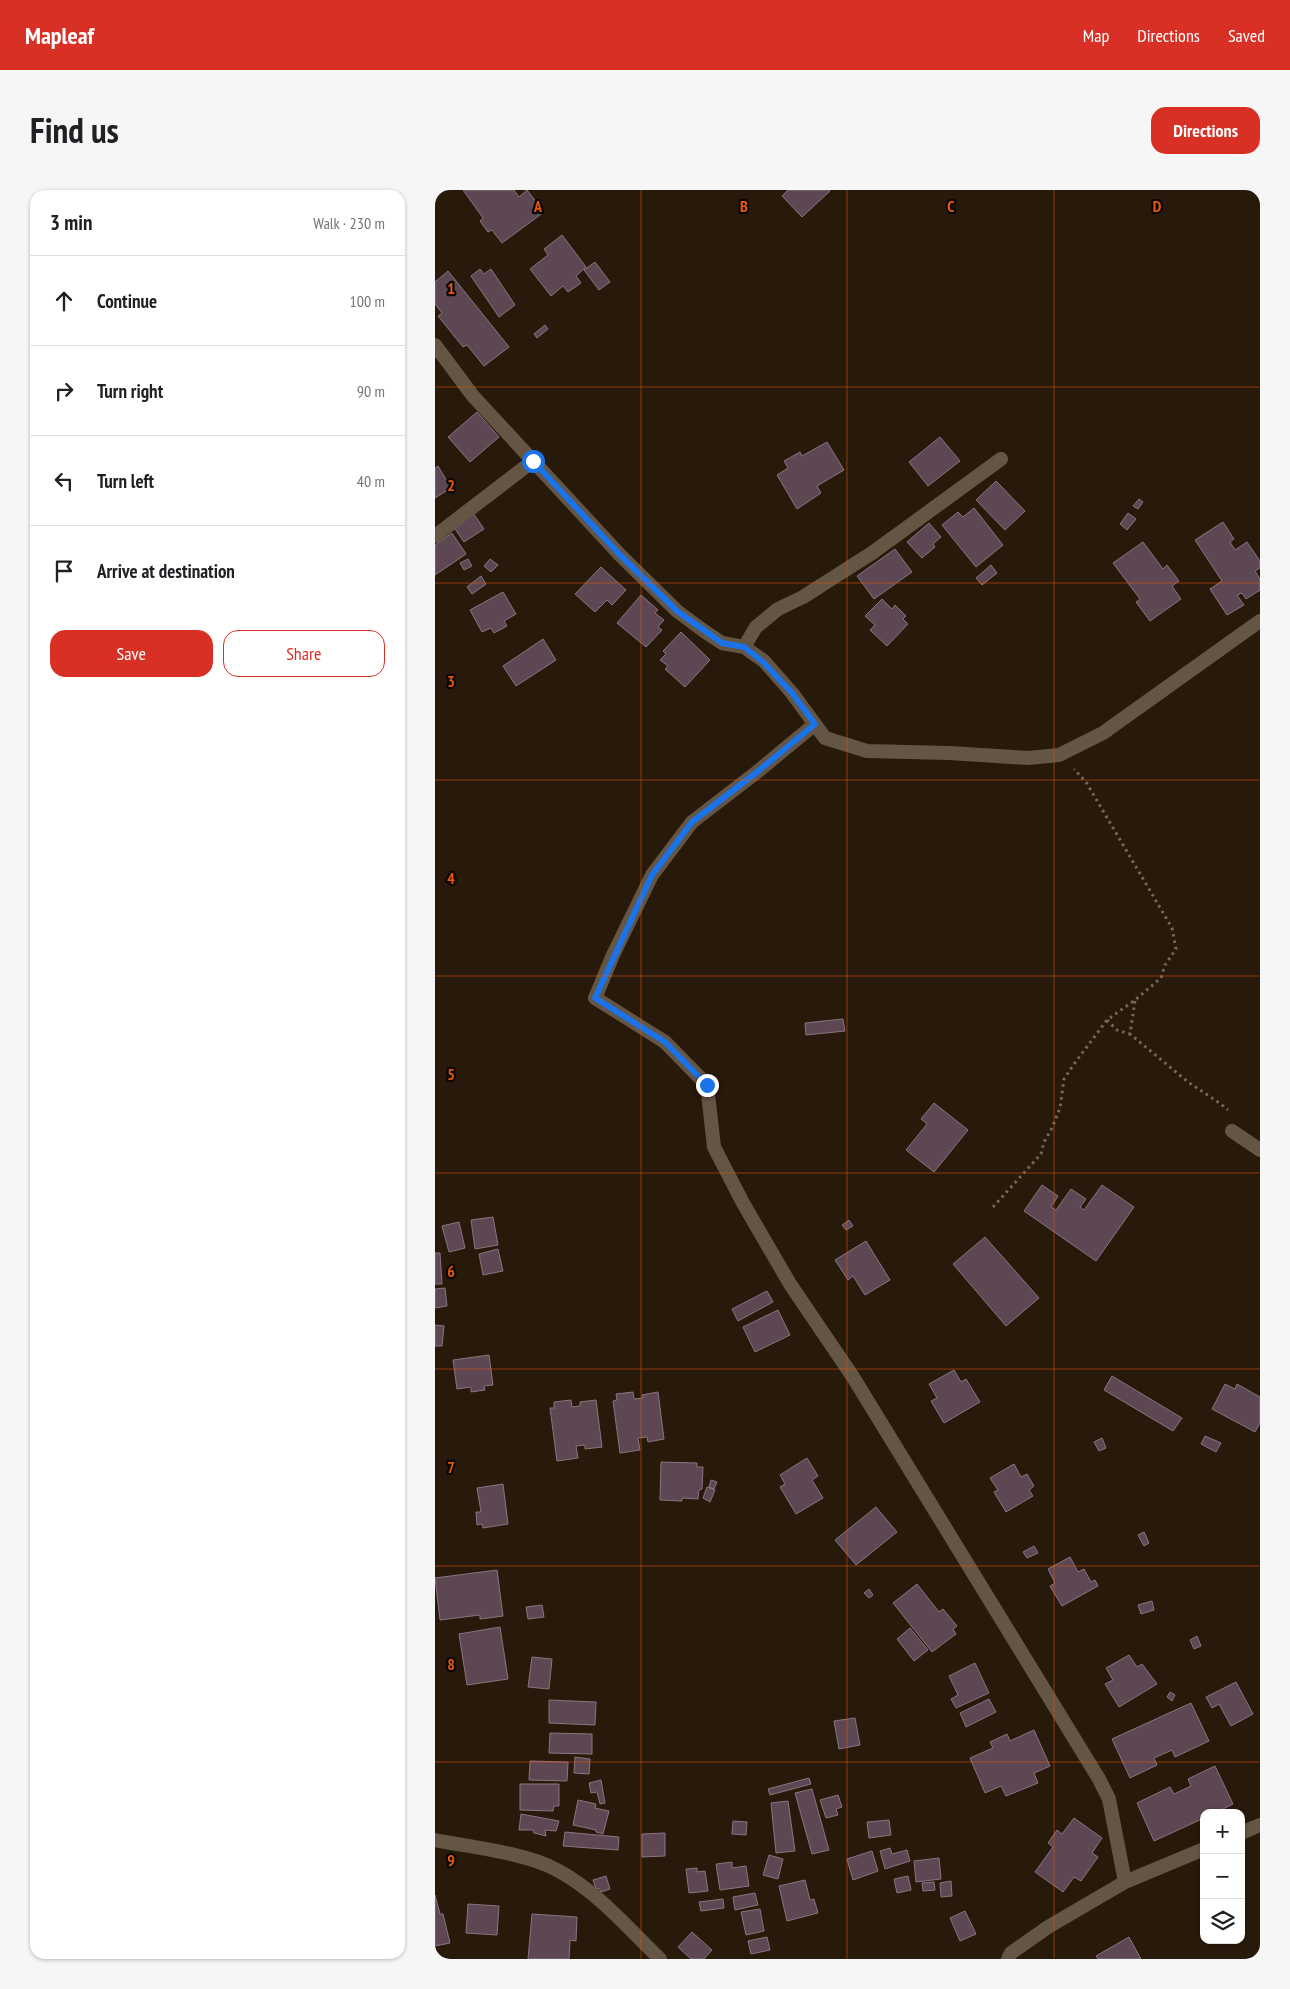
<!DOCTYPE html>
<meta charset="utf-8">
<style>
:root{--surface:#fff;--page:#f6f6f6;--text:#202124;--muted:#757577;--line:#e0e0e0;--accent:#d93025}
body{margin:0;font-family:"PT Sans Narrow",sans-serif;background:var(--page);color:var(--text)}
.controls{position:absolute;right:15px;bottom:15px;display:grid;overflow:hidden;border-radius:10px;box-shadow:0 1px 4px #0004}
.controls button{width:45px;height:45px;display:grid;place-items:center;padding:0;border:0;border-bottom:1px solid var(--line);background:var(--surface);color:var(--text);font:25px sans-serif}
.stop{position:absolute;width:15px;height:15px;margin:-11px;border:4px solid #1a73e8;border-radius:50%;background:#fff}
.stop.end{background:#1a73e8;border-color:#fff;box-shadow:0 1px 5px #0008}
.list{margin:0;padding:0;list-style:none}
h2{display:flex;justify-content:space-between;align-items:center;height:65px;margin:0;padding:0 20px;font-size:21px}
h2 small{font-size:16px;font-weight:400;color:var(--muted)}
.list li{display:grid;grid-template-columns:32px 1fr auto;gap:15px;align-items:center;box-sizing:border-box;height:90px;padding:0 20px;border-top:1px solid var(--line)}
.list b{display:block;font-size:19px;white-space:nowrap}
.list em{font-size:16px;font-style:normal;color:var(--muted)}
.actions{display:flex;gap:10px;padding:15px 20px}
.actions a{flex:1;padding:11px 0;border:1px solid var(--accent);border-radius:15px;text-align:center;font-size:18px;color:var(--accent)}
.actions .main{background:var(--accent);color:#fff}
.icon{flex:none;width:28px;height:28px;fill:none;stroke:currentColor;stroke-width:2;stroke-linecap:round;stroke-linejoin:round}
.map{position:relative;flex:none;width:825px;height:1769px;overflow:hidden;border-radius:15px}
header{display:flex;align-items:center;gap:30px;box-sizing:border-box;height:70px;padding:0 25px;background:var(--accent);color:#fff}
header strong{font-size:24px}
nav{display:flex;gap:28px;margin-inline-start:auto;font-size:18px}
.intro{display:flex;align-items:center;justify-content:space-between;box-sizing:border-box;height:120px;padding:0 30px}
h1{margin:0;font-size:35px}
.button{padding:12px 22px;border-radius:15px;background:var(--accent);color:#fff;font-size:18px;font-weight:700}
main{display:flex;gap:30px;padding:0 30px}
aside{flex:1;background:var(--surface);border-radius:15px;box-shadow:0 1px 4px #0004}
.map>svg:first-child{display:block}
.building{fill:#5c4752;stroke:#8a7480}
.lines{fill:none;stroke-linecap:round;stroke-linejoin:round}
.path{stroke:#75695c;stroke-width:3;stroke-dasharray:2.5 4;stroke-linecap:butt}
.service{stroke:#655544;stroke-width:14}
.minor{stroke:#655544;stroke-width:14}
.route{stroke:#1a73e8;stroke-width:6}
.grid{fill:none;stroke:#e8590c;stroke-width:1;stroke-opacity:0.55}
.grid-label{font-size:16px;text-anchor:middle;font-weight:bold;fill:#e8590c;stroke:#0c0603;stroke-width:4.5;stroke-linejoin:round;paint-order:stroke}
</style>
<header>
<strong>Mapleaf</strong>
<nav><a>Map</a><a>Directions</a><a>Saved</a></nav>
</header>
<div class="intro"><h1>Find us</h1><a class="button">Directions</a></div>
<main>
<aside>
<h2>3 min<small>Walk · 230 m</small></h2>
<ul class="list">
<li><svg class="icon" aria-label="ahead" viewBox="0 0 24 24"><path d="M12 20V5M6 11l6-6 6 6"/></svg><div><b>Continue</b></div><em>100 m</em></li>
<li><svg class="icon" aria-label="right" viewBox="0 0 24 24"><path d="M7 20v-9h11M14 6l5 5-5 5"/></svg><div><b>Turn right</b></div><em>90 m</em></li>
<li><svg class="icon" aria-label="left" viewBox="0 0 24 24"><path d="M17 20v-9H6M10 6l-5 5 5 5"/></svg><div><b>Turn left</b></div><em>40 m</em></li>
<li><svg class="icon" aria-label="arrive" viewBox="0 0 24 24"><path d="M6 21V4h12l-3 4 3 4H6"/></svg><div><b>Arrive at destination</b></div></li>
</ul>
<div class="actions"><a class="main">Save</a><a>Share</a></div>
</aside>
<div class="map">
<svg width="825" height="1769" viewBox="0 0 825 1769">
<rect width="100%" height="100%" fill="#281a0b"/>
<!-- building -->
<path class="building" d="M 28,0 L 79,0 L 84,7 L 92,0 L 109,22 L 67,53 L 57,40 L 53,42 L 45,31 L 48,28 Z
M 353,0 L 394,0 L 395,1 L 367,27 L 347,6 Z
M 127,45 L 151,77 L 141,86 L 146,93 L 133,102 L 128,96 L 116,106 L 95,79 L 113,65 L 109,59 Z
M 160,72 L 175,92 L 164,100 L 149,80 Z
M 45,79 L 49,84 L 56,79 L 80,115 L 64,127 L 36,86 Z
M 13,81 L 74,157 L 49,176 L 32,155 L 28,157 L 3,126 L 7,123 L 0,114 L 0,92 Z
M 110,135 L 113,139 L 102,148 L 99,144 Z
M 42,222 L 64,247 L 35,272 L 13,247 Z
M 505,247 L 525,271 L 493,296 L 474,272 Z
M 392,252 L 409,280 L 382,296 L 386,303 L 362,319 L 342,285 L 353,278 L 349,271 L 365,262 L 367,266 Z
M 3,276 L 16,298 L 0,308 L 0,278 Z
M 561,291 L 590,321 L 570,340 L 541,310 Z
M 704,309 L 708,312 L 703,319 L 698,316 Z
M 539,318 L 568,355 L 541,377 L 507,335 L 523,322 L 528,327 Z
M 38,323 L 49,339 L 29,352 L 18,336 Z
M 693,323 L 701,329 L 692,340 L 685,334 Z
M 788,332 L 799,349 L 795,352 L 800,360 L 812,352 L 825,371 L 825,378 L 820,381 L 825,389 L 825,400 L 811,409 L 807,403 L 802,405 L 809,415 L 792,425 L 775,399 L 787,391 L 760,350 Z
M 494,333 L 506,347 L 498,354 L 500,357 L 487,368 L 472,352 Z
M 17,343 L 31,364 L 0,385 L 0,355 Z
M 708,352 L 728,379 L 732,375 L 744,391 L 737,396 L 746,409 L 715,431 L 701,412 L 705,409 L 678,373 Z
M 460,359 L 477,382 L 439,409 L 422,386 Z
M 33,369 L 37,376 L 29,380 L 25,373 Z
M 55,369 L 63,375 L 56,382 L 49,376 Z
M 556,375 L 562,383 L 547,395 L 541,388 Z
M 166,377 L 191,400 L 177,415 L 172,410 L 160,422 L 140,404 Z
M 46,386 L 51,394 L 37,404 L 32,397 Z
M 68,402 L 81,424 L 69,431 L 72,436 L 59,443 L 56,438 L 47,442 L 35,420 Z
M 206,405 L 223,420 L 220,423 L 229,430 L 223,437 L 227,440 L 211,457 L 182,433 Z
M 447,409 L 457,419 L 460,415 L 471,426 L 468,429 L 473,434 L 452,456 L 435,440 L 440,435 L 430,426 Z
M 246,442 L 275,470 L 250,497 L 230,479 L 233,476 L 225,470 L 231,464 L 228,461 Z
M 108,449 L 121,470 L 81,496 L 68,476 Z
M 408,829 L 410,841 L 371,845 L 370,833 Z
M 499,913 L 533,940 L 499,982 L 471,960 L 492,934 L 486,929 Z
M 607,995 L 623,1006 L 616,1017 L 621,1020 L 636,999 L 651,1009 L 645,1017 L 649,1020 L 667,995 L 699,1017 L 661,1071 L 589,1021 Z
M 58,1027 L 63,1055 L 40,1059 L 36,1030 Z
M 414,1030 L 418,1036 L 411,1040 L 407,1035 Z
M 24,1032 L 30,1058 L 14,1062 L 7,1036 Z
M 550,1047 L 604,1108 L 571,1136 L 518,1074 Z
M 431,1051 L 455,1090 L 430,1105 L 418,1086 L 413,1090 L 400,1070 Z
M 63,1059 L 68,1081 L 48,1085 L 44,1064 Z
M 0,1063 L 5,1063 L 7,1094 L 0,1094 Z
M 10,1098 L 12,1116 L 0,1118 L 0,1099 Z
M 332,1101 L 338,1112 L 303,1131 L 297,1119 Z
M 343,1120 L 355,1145 L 320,1162 L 308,1137 Z
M 0,1135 L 9,1136 L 7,1156 L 0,1156 Z
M 54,1165 L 58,1195 L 49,1196 L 50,1200 L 36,1202 L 36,1197 L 22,1199 L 18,1170 Z
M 519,1180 L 526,1192 L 531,1189 L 545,1212 L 509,1233 L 496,1211 L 502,1208 L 494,1194 Z
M 677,1186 L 747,1228 L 738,1241 L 669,1200 Z
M 790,1194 L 800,1199 L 802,1194 L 825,1207 L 825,1233 L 820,1242 L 777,1219 Z
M 198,1202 L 199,1209 L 208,1208 L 207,1205 L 223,1202 L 229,1249 L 213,1252 L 212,1247 L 203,1248 L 205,1260 L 185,1263 L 178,1211 L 182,1210 L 181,1204 Z
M 136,1210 L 137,1217 L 145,1216 L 145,1212 L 161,1210 L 167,1257 L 150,1259 L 150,1255 L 141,1256 L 143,1268 L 122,1271 L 115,1218 L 119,1218 L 119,1212 Z
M 770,1246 L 786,1253 L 781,1262 L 766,1254 Z
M 667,1248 L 671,1258 L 664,1261 L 659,1252 Z
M 372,1268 L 383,1286 L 377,1290 L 388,1308 L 361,1324 L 345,1297 L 350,1294 L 345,1285 Z
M 226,1272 L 262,1273 L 262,1277 L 268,1277 L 267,1299 L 264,1300 L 263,1309 L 247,1308 L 247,1311 L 225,1310 Z
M 579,1274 L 586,1287 L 592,1284 L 599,1296 L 594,1300 L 598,1306 L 571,1322 L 559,1302 L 563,1300 L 555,1288 Z
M 276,1290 L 282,1292 L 279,1299 L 274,1297 Z
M 68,1294 L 73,1334 L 48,1338 L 47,1334 L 42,1335 L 41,1322 L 46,1322 L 42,1298 Z
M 272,1297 L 280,1300 L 275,1312 L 268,1308 Z
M 441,1317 L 462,1342 L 421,1375 L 400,1350 Z
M 709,1342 L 714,1353 L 709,1356 L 703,1345 Z
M 599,1356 L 603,1363 L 592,1368 L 588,1362 Z
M 635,1367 L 643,1382 L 649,1379 L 656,1392 L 660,1390 L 663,1396 L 627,1416 L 615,1396 L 620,1393 L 613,1379 Z
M 62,1380 L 68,1426 L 45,1429 L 45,1425 L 5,1430 L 0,1388 Z
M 482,1394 L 504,1422 L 508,1419 L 522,1436 L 518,1439 L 521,1444 L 497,1462 L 458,1413 Z
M 434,1399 L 438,1405 L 434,1408 L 429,1403 Z
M 717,1411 L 719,1420 L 706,1424 L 703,1415 Z
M 107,1415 L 109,1427 L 93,1429 L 91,1417 Z
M 65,1437 L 73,1489 L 32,1495 L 24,1444 Z
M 475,1438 L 493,1460 L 479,1471 L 462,1449 Z
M 762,1446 L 766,1456 L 759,1459 L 755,1450 Z
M 694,1465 L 702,1477 L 707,1474 L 722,1494 L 684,1517 L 670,1494 L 678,1490 L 671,1478 Z
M 97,1467 L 117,1469 L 114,1499 L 93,1497 Z
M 540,1473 L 554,1503 L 521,1518 L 516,1509 L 523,1505 L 514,1486 Z
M 801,1492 L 818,1524 L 796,1536 L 784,1514 L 777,1518 L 771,1507 Z
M 735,1502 L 740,1505 L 737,1511 L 732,1507 Z
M 554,1509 L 561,1522 L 531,1537 L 525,1523 Z
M 114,1510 L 161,1512 L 160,1535 L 114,1533 Z
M 756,1513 L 774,1551 L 740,1567 L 737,1560 L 719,1568 L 722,1575 L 695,1588 L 677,1549 Z
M 420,1528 L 425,1555 L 404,1559 L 399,1531 Z
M 599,1540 L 615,1576 L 599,1583 L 603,1593 L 571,1606 L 566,1596 L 550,1603 L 535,1568 L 558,1558 L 555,1552 L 572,1544 L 575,1551 Z
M 115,1543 L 157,1544 L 157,1564 L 114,1563 Z
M 140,1567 L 155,1569 L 154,1584 L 139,1583 Z
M 95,1571 L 133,1572 L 132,1591 L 94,1590 Z
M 780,1576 L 798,1614 L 780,1623 L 769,1623 L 769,1628 L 719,1651 L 702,1613 L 735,1597 L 739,1604 L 756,1596 L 753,1589 Z
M 374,1588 L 376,1594 L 335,1605 L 333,1599 Z
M 166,1590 L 170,1613 L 165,1614 L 162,1602 L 156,1603 L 154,1593 Z
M 85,1594 L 124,1594 L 124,1616 L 119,1616 L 118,1621 L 85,1620 Z
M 377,1599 L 394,1660 L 377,1664 L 360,1603 Z
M 403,1605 L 407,1617 L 401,1619 L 403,1625 L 391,1628 L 385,1610 Z
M 143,1610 L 161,1614 L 160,1618 L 174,1621 L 168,1644 L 161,1642 L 161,1640 L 138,1635 Z
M 353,1611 L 360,1661 L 341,1663 L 336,1613 Z
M 86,1624 L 124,1631 L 121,1641 L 110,1640 L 111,1646 L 99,1643 L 98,1640 L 84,1640 Z
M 639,1628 L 667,1648 L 657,1663 L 663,1667 L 646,1691 L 639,1687 L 628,1702 L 600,1682 L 618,1657 L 613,1653 L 622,1640 L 627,1644 Z
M 454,1630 L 456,1645 L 434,1648 L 432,1632 Z
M 298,1631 L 312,1632 L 311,1645 L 297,1644 Z
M 130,1642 L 184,1647 L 183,1660 L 128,1656 Z
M 230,1643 L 230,1666 L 207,1667 L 207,1644 Z
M 455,1658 L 457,1664 L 472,1660 L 475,1671 L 450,1679 L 445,1661 Z
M 437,1661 L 443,1681 L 418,1690 L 412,1669 Z
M 334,1665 L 348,1669 L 343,1689 L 328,1685 Z
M 504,1668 L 506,1689 L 481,1692 L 479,1671 Z
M 297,1672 L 297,1678 L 311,1676 L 314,1696 L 285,1700 L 281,1674 Z
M 262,1678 L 262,1682 L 270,1681 L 273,1701 L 254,1703 L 251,1679 Z
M 171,1686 L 175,1699 L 166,1702 L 164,1698 L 161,1699 L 158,1690 Z
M 473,1686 L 476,1700 L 462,1703 L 459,1689 Z
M 370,1690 L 375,1710 L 379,1709 L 383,1723 L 352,1731 L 344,1696 Z
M 516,1691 L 517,1706 L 506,1707 L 505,1693 Z
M 499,1692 L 500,1700 L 488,1701 L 487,1693 Z
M 320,1703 L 323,1715 L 300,1720 L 298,1707 Z
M 0,1705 L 5,1724 L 8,1724 L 15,1753 L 0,1756 Z
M 288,1709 L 289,1718 L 266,1721 L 264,1712 Z
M 33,1714 L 64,1716 L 62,1745 L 31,1743 Z
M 325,1719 L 329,1741 L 311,1745 L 306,1722 Z
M 530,1721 L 541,1744 L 525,1751 L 515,1728 Z
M 97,1724 L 142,1727 L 141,1751 L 135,1750 L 134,1769 L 93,1769 Z
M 257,1742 L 277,1760 L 269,1769 L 256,1769 L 243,1757 Z
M 332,1747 L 335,1760 L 316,1764 L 313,1751 Z
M 694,1747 L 706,1769 L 663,1769 L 661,1766 Z"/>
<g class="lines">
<!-- path -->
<path class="path" d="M 700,811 L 695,844 L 753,892 L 786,914 L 793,920
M 672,830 L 682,840 L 695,844
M 558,1017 L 606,964 L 609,952 L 617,938 L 625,918 L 629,889 L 639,874 L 672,830 L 700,810 L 726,788 L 730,775 L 741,759 L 737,738 L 651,592 L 639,579"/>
<!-- service -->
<path class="service" d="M 0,346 L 98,271"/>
<!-- minor -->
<path class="minor" d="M 0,155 L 38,206 L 185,365 L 242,421 L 269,441 L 287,453 L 309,457 L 329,471 L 357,503 L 390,548 L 432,561 L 514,563 L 593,568 L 624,565 L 668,543 L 825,431
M 309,457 L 321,437 L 343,419 L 368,407 L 437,363 L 566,269
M 380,534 L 322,582 L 257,632 L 217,685 L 178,765 L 160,808 L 230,852 L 272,895 L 279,957 L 308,1013 L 355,1094 L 418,1187 L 664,1589 L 674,1609 L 690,1692
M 797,941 L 825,960
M 806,1643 L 825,1635
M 0,1650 C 35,1657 92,1663 122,1680 C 162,1701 193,1738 225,1769
M 573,1769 L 576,1763 L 613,1737 L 690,1692 L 769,1659"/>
</g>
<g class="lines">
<!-- route -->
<path class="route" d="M 98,271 L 185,365 L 242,421 L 287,453 L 309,457 L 328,472 L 357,503 L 380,534 L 322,582 L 257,632 L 217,685 L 160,808 L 230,852 L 272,895"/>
</g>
<!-- grid -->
<path class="grid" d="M 206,0 L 206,1769M 412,0 L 412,1769M 619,0 L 619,1769M 0,197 L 825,197M 0,393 L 825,393M 0,590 L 825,590M 0,786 L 825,786M 0,983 L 825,983M 0,1179 L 825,1179M 0,1376 L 825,1376M 0,1572 L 825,1572"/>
<g class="grid-label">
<text x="103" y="22">A</text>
<text x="309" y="22">B</text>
<text x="516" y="22">C</text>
<text x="722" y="22">D</text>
<text x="16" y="104">1</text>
<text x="16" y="301">2</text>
<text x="16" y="497">3</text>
<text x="16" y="694">4</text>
<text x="16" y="890">5</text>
<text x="16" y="1087">6</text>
<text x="16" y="1283">7</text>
<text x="16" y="1480">8</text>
<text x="16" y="1676">9</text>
</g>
</svg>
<div class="controls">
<button>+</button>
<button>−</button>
<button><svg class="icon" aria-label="layers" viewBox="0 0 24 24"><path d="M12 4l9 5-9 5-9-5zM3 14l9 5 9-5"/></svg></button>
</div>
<div class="stop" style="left:98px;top:271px"></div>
<div class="stop end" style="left:272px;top:895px"></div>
</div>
</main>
